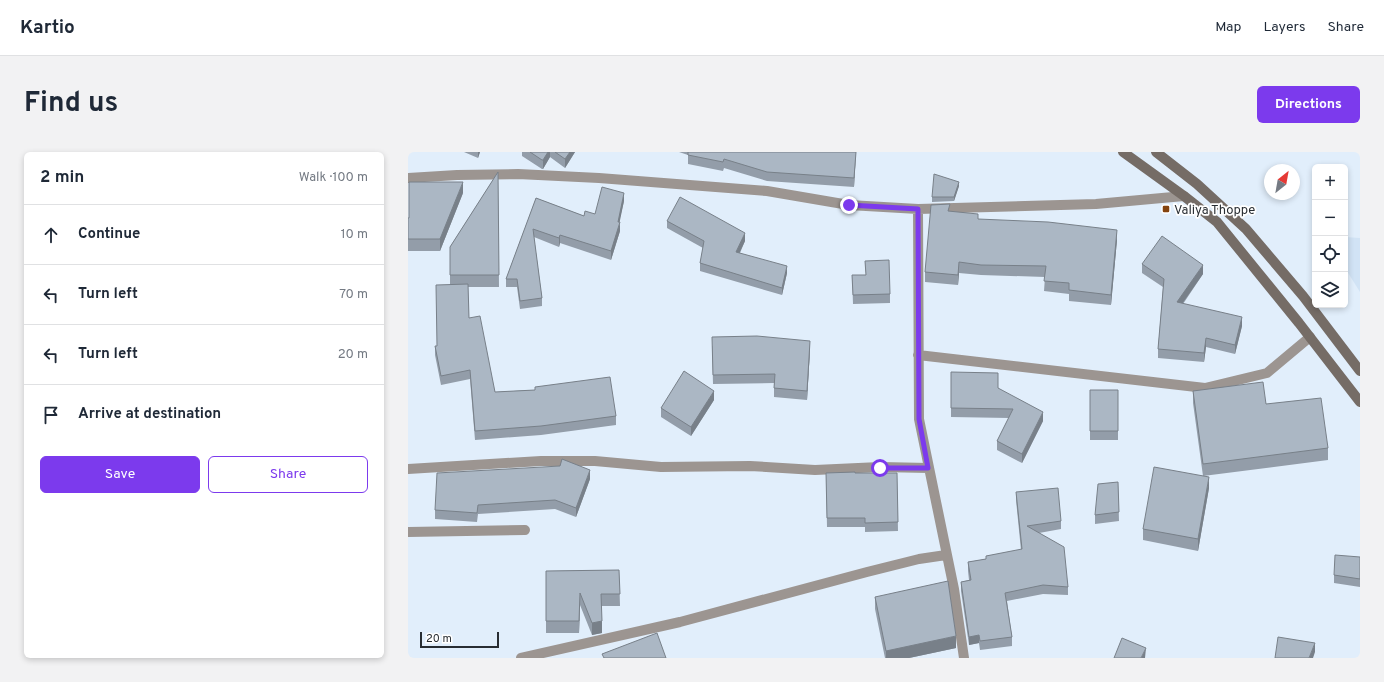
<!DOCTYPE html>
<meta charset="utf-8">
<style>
:root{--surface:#fff;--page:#f2f2f3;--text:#1f2937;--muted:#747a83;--line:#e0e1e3;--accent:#7c3aed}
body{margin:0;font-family:Overpass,sans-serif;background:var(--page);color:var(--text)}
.controls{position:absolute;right:12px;top:12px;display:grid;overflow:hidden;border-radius:6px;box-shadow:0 2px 6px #0003}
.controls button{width:36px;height:36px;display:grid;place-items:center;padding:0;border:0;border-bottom:1px solid var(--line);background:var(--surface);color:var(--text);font:20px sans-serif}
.compass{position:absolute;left:856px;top:12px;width:36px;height:36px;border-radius:50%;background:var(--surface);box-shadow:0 2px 6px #0003;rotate:31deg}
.scale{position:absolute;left:12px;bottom:10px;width:79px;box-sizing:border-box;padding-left:4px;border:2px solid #282d32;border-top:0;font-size:11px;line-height:14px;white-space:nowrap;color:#282d32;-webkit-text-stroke:3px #fff;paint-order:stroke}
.stop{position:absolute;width:12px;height:12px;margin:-9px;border:3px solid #7c3aed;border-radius:50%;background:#fff}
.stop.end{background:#7c3aed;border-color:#fff;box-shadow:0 1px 4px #0008}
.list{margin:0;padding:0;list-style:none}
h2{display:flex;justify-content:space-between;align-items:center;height:52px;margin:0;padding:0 16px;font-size:17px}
h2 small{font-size:13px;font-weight:400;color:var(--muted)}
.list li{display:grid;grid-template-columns:26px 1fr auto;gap:12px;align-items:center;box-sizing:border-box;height:60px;padding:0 16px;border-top:1px solid var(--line)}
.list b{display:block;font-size:15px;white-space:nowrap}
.list em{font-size:13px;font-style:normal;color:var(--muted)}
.actions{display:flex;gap:8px;padding:12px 16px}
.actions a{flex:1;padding:9px 0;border:1px solid var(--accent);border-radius:6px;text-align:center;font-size:14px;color:var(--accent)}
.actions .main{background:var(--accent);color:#fff}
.icon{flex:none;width:22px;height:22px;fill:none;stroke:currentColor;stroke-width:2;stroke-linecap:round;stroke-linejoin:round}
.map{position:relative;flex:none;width:952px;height:506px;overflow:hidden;border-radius:6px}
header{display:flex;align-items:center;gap:24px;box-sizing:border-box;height:56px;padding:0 20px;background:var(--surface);border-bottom:1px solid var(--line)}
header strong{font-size:19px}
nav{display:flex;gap:22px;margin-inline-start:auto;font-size:14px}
.intro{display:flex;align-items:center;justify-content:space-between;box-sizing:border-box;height:96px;padding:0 24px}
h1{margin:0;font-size:28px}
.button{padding:10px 18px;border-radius:6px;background:var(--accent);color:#fff;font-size:14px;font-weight:700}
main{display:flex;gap:24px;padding:0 24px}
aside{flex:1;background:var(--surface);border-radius:6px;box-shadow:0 2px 6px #0003}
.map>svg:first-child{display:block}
.built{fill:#d1e3f5}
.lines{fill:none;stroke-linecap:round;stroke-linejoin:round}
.street{stroke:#9c9591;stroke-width:10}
.secondary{stroke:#756c66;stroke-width:10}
.wall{fill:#939da9}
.shaded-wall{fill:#788089}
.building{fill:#abb7c4;stroke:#788089}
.route{stroke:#7c3aed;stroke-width:5}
.poi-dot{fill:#84430e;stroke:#fff;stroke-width:1.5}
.labels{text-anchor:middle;stroke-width:3.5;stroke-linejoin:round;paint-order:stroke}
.poi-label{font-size:13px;fill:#282d32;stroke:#fff;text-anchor:start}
</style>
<header>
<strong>Kartio</strong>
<nav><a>Map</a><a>Layers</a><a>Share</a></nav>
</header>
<div class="intro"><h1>Find us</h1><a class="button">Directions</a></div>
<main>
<aside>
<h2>2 min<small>Walk · 100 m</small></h2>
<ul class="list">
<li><svg class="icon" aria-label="ahead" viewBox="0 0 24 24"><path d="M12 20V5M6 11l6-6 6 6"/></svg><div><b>Continue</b></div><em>10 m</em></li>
<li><svg class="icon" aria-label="left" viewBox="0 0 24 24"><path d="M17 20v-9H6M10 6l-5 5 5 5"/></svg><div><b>Turn left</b></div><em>70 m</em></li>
<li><svg class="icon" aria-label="left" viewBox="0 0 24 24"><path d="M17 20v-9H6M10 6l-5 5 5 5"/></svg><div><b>Turn left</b></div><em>20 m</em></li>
<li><svg class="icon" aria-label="arrive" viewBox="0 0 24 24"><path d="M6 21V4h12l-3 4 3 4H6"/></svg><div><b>Arrive at destination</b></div></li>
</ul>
<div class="actions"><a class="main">Save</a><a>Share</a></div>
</aside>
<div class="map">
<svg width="952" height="506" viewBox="0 0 952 506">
<rect width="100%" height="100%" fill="#e1eefb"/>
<!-- built -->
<path class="built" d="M 937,85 L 952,86 L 952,140 L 937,116 Z"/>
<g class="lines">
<!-- street -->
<path class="street" d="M 0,26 L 49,23 L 110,22 L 191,26 L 359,39 L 441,53 L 510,57 L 688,52 L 776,44
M 510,57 L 511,267 L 546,437 L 556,506
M 510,203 L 797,236 L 859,221 L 902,185
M 0,317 L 133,309 L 187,309 L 253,315 L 342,314 L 407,318 L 472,315 L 521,316
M 0,380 L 117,378
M 113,506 L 272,470 L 459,420 L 511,407 L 538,403"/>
<!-- secondary -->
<path class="secondary" d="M 715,0 L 776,44 L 809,70 L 891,171 L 952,250
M 748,0 L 789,32 L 838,77 L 895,144 L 952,219"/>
</g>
<!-- wall -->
<path class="wall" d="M 56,0 L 72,0 L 70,6 Z
M 114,0 L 167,0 L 157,16 L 142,5 L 135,17 L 134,17 L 114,4 Z
M 271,0 L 448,0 L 446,35 L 359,29 L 316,16 L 315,19 L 280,12 L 280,3 Z
M 90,20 L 91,135 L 60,135 L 61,166 L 87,240 L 127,238 L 127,235 L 208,264 L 208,273 L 133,283 L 67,288 L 62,227 L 33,233 L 27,203 L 27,194 L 29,194 L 42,132 L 42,95 Z
M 551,34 L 546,49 L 524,50 L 524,45 Z
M 55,41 L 32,99 L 0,99 L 0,66 Z
M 128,46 L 176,64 L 187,62 L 216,49 L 211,70 L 212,79 L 203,108 L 152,91 L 151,95 L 126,85 L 134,146 L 134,154 L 112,157 L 109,135 L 98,135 L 98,127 Z
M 542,59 L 570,67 L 709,88 L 703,153 L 661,149 L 661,142 L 636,139 L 637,125 L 573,123 L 551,121 L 550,133 L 517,130 L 517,120 Z
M 259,69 L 337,89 L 332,101 L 379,121 L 374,143 L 292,119 L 292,111 L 295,96 L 259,76 Z
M 457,109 L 482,142 L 482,151 L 445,152 L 444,123 L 458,123 Z
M 734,112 L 795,122 L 775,152 L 834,174 L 827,202 L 798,195 L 796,210 L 750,206 L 750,197 L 755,135 L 734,121 Z
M 304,194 L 402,198 L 399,248 L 366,245 L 366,231 L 305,232 Z
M 543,220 L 590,236 L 635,269 L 614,311 L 589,298 L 589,289 L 601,266 L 543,265 Z
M 682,238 L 710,238 L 710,288 L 682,288 Z
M 785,239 L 858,252 L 920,296 L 920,308 L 795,324 L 801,336 L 790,399 L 735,388 L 735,377 L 795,324 L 785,251 Z
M 306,248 L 283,284 L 253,265 L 253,256 Z
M 418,321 L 489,321 L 490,379 L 457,380 L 457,375 L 419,375 Z
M 182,327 L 168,365 L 147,357 L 70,362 L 69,370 L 27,367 L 27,358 Z
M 710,330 L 711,369 L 687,372 L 687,363 Z
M 608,340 L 653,369 L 653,377 L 631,381 L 660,435 L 660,443 L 635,442 L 599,449 L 604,485 L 604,494 L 572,498 L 571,491 L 561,493 L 553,439 L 553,430 L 561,428 L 560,419 L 560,410 L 578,407 L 578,404 L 613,398 L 608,348 Z
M 952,405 L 952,435 L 926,431 L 926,423 Z
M 211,418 L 212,454 L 193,454 L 194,481 L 184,483 L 172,453 L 171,481 L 138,481 L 138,419 Z
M 467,445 L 548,496 L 501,506 L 477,506 L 467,457 Z"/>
<!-- shaded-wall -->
<path class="shaded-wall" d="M 70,0 L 72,0 L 70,6 Z
M 140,0 L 142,0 L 142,5 L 135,17 L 135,8 Z
M 162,0 L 167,0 L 157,16 L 157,7 Z
M 448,0 L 446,35 L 446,26 Z
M 55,30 L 55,41 L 32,99 L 32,87 Z
M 551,30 L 551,34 L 546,49 L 546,45 Z
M 216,41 L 216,49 L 210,78 L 212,70 L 212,79 L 203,108 L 203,99 Z
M 709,78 L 709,88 L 703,153 L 703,143 Z
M 337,81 L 337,89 L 328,108 L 328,100 Z
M 152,83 L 152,91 L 151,95 L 151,86 Z
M 551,110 L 551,121 L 550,133 L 550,123 Z
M 795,113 L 795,122 L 769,159 L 769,150 Z
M 379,114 L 379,121 L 374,143 L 374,136 Z
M 834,165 L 834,174 L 827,202 L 827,193 Z
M 798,186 L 798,195 L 796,210 L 796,201 Z
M 402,189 L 402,198 L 399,248 L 399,239 Z
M 306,239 L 306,248 L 283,284 L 283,275 Z
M 635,260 L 635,269 L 614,311 L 614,302 Z
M 182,318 L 182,327 L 168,365 L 168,356 Z
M 801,325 L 801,336 L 790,399 L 790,387 Z
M 172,441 L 172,453 L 171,481 L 171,469 Z
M 194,469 L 194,481 L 184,483 L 184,471 Z
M 571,483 L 571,491 L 561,493 L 561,485 Z
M 548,484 L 548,496 L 501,506 L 478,506 L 478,499 Z
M 907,491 L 907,500 L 905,506 L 901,506 Z
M 738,496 L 737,506 L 733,506 Z"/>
<!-- building -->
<path class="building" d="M 122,0 L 140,0 L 135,8 L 134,8 Z
M 147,0 L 162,0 L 157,7 Z
M 280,0 L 448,0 L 446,26 L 359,20 L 316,7 L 315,10 L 280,3 Z
M 90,20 L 91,123 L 42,123 L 42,95 Z
M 526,22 L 551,30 L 546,45 L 524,45 Z
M 1,30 L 55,30 L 32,87 L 0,87 L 0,66 L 1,66 Z
M 194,35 L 216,41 L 210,70 L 212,70 L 203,99 L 152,83 L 151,86 L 125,77 L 134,146 L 112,149 L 109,127 L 98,127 L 128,46 L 176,64 L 177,59 L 187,62 Z
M 272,45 L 337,81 L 328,100 L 379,114 L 374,136 L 292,111 L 296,89 L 259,69 Z
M 542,52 L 540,59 L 570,62 L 570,67 L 640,70 L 709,78 L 703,143 L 661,138 L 661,131 L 636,129 L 638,114 L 573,113 L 551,110 L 550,123 L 517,120 L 523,53 Z
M 754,84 L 795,113 L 769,150 L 834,165 L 827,193 L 798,186 L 796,201 L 750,197 L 756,127 L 734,112 Z
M 481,108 L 482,142 L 445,143 L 444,123 L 458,123 L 457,109 Z
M 60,132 L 61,166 L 72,164 L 87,240 L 127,238 L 127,235 L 202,225 L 208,264 L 133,274 L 67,279 L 62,218 L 33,224 L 27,194 L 29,194 L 28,133 Z
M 349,184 L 402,189 L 399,239 L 366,236 L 367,222 L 305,223 L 304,185 Z
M 276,219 L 306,239 L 283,275 L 253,256 Z
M 543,220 L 590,221 L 590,236 L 635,260 L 614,302 L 589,289 L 605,257 L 543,256 Z
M 855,230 L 858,252 L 913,246 L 920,296 L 795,312 L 785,239 Z
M 682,238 L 710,238 L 710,279 L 682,279 Z
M 154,307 L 182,318 L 168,356 L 147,348 L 70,353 L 69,361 L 27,358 L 29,321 L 152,314 Z
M 746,315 L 801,325 L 790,387 L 735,377 Z
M 447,320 L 447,321 L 489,321 L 490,370 L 457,371 L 457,366 L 419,366 L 418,321 Z
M 710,330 L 711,360 L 687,363 L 690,332 Z
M 650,336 L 653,369 L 619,374 L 656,395 L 660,435 L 635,433 L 597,441 L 604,485 L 572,489 L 571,483 L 561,485 L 553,430 L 563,428 L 560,410 L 578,407 L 578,404 L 614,397 L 608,340 Z
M 927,403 L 952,405 L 952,427 L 926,423 Z
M 211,418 L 212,442 L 193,442 L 194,469 L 184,471 L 172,441 L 171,469 L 138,469 L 138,419 Z
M 540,429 L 548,484 L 478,499 L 467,445 Z
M 249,481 L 258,506 L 196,506 L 194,502 Z
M 870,485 L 907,491 L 901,506 L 867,506 Z
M 714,486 L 738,496 L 733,506 L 706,506 Z"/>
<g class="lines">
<!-- route -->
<path class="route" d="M 441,53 L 510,57 L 511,267 L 520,316 L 472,316"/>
</g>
<!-- markers -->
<rect class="poi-dot" x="754" y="53" width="8" height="8" rx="2"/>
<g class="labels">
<!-- poi labels -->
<g class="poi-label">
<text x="766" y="62">Valiya Thoppe</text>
</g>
</g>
</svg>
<div class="controls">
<button>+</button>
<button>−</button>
<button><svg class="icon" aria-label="locate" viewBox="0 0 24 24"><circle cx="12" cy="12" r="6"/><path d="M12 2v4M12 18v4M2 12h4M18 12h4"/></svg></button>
<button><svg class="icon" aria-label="layers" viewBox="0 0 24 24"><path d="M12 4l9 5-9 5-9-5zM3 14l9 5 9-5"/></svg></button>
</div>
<svg class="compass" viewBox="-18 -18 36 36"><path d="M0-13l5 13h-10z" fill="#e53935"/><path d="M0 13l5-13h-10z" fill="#747a83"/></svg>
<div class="scale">20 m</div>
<div class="stop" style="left:472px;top:316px"></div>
<div class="stop end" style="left:441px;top:53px"></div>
</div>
</main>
